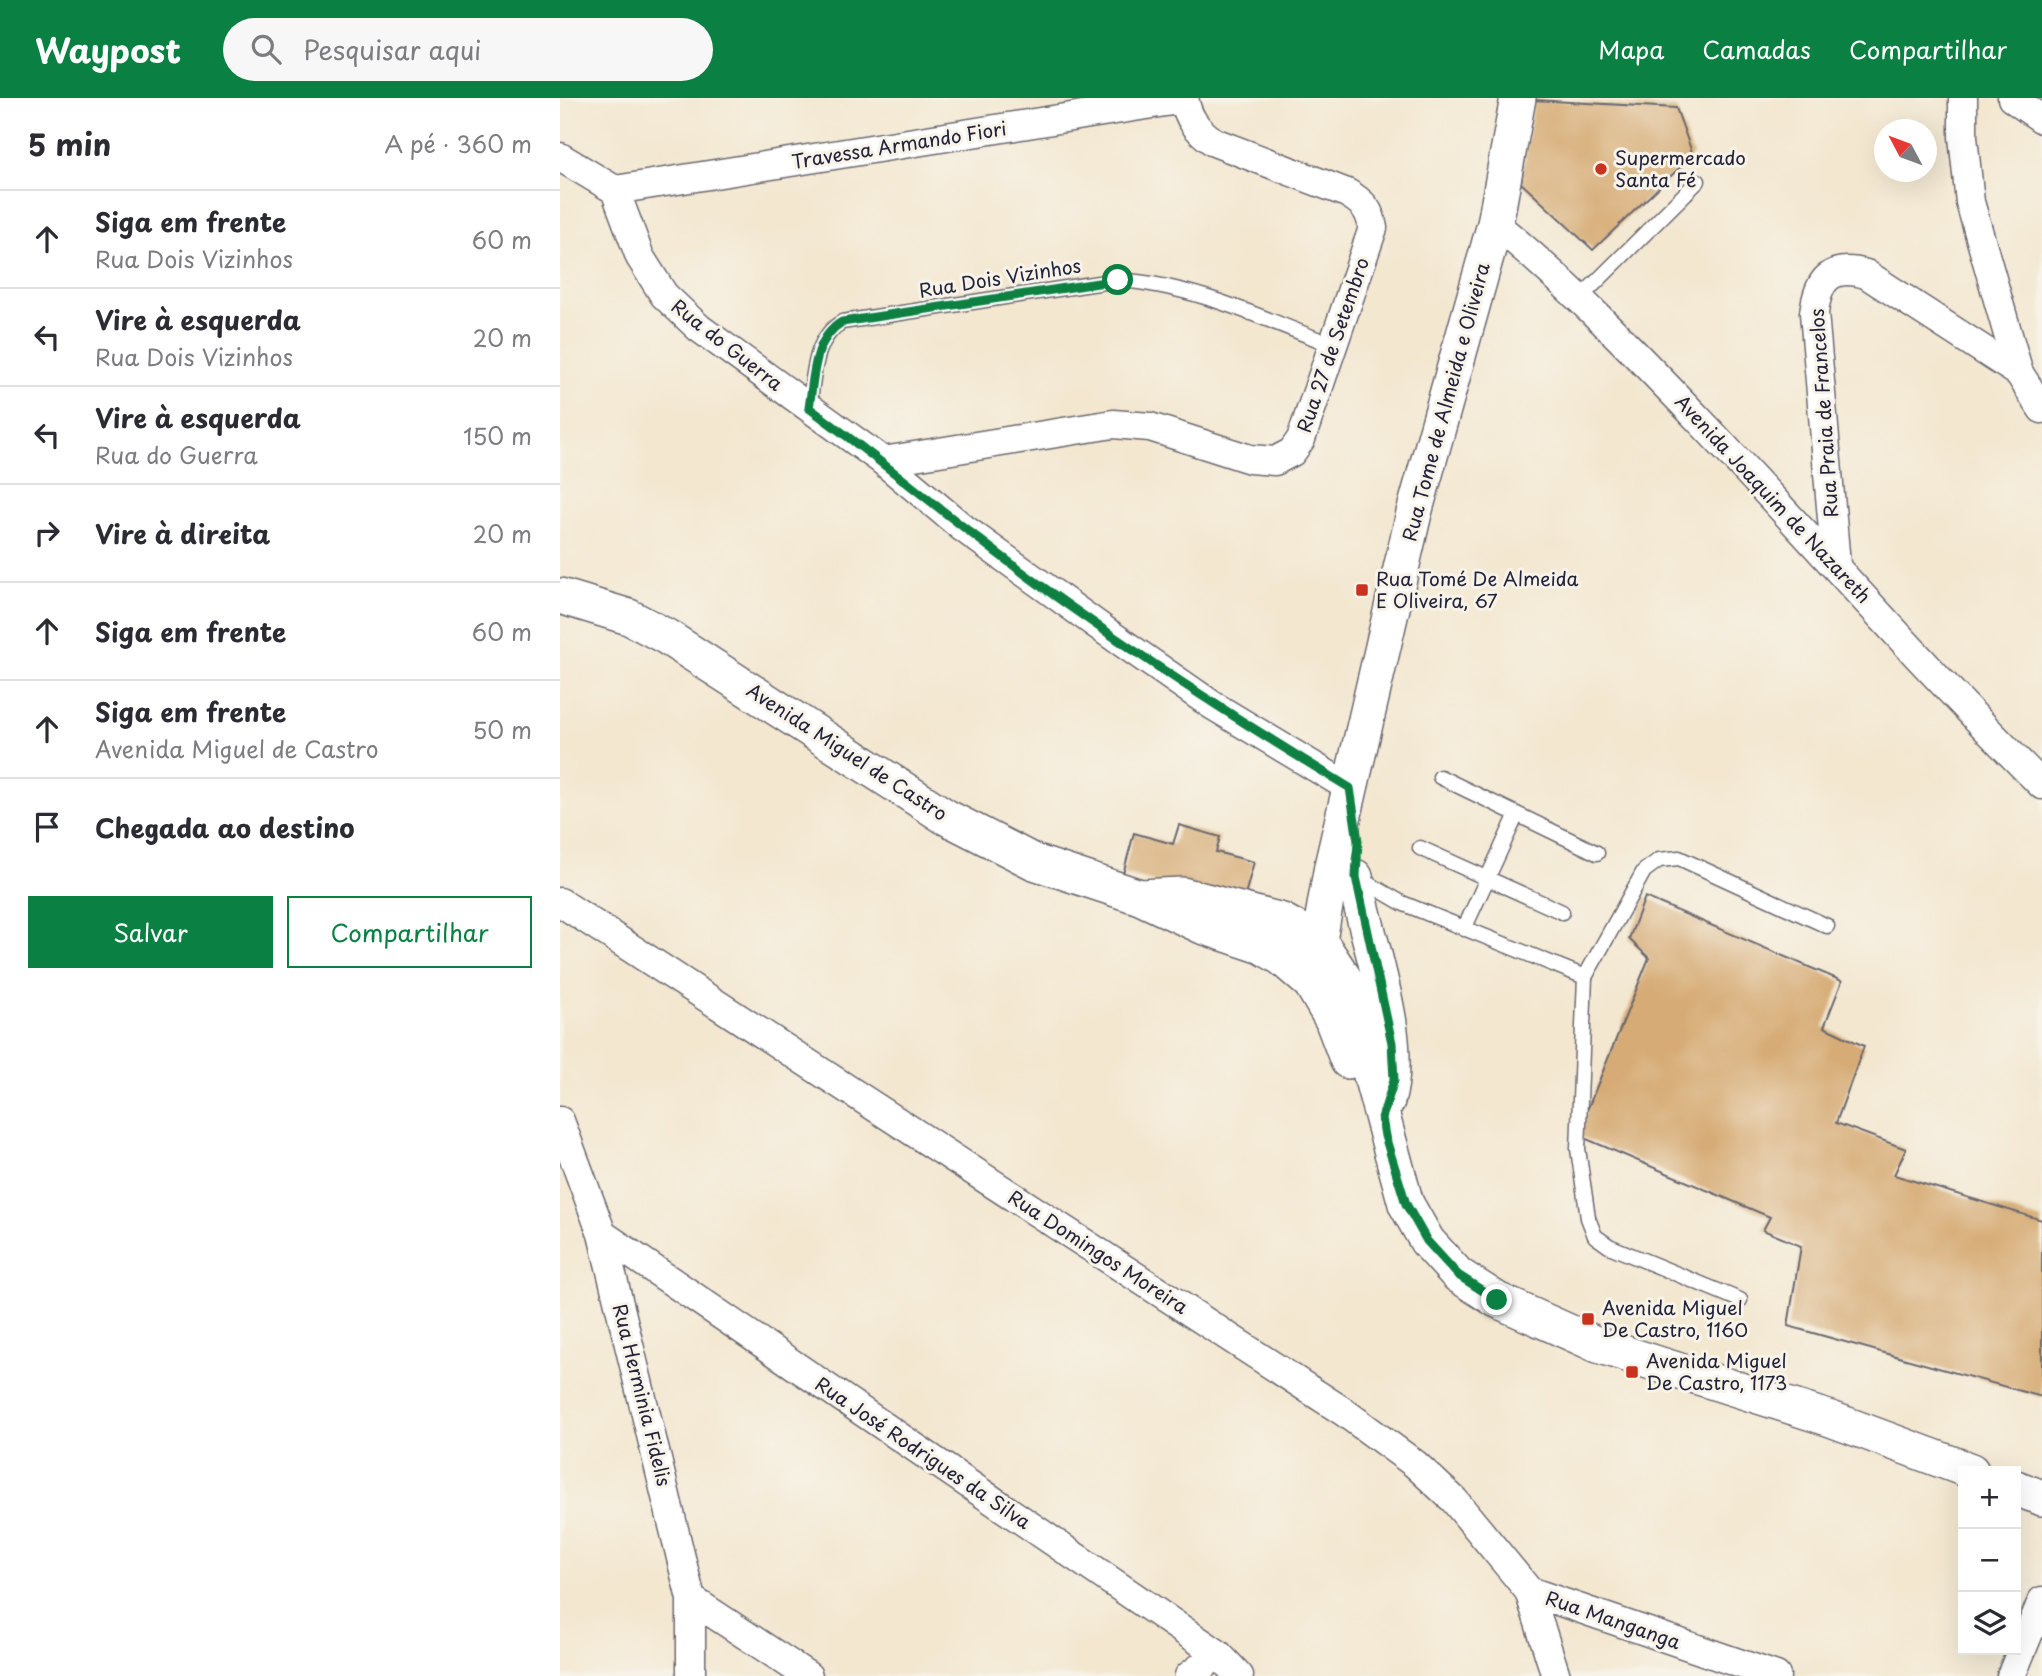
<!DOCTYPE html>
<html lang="pt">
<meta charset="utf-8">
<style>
:root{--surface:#fff;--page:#f7f7f7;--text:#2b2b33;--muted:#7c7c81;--line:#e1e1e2;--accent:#0b8043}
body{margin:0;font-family:"Playpen Sans",sans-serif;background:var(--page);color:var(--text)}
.controls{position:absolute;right:21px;bottom:21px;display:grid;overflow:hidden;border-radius:0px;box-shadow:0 7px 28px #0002}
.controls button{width:63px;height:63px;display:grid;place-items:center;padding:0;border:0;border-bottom:2px solid var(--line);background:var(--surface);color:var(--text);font:35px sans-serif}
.compass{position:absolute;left:1314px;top:21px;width:63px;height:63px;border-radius:50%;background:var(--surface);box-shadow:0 7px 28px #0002;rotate:311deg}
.stop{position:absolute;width:21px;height:21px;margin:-16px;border:5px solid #0b8043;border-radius:50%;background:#fff}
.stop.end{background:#0b8043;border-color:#fff;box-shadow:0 2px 7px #0008}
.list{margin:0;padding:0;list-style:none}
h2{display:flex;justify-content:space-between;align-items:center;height:91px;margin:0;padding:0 28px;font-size:30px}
h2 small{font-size:23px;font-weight:400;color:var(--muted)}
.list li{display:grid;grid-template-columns:46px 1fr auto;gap:21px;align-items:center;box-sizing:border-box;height:98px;padding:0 28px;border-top:2px solid var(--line)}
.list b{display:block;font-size:26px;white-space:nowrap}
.list p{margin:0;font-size:23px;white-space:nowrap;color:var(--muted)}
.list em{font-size:23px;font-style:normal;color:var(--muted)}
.actions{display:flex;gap:14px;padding:21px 28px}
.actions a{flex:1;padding:16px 0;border:2px solid var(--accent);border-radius:0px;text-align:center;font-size:24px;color:var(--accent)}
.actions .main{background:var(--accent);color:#fff}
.icon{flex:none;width:38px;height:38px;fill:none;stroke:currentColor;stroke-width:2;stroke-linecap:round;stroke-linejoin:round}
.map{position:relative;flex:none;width:1482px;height:1578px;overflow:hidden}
header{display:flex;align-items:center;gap:42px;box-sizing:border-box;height:98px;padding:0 35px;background:var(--accent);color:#fff}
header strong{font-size:33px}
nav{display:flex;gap:38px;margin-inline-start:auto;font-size:24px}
.search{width:490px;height:63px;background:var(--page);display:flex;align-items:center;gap:18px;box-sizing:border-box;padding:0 24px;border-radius:38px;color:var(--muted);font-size:26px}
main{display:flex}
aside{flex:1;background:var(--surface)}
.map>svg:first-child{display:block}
.building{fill:#d6ab74}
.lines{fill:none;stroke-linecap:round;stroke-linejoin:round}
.service-casing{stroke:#6b676f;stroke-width:17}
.minor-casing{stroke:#6b676f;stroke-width:31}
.tertiary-casing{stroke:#6b676f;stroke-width:38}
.service{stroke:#fff;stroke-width:14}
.minor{stroke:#fff;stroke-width:28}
.tertiary{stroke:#fff;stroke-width:35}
.route{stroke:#0b8043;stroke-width:9}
.poi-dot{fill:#c8321e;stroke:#f7f3e8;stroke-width:2.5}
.labels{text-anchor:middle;stroke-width:6;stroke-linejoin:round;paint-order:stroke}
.street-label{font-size:19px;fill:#22223b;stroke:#f7f3e8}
.poi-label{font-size:19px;fill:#22223b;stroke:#f7f3e8;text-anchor:start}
</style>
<header>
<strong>Waypost</strong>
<div class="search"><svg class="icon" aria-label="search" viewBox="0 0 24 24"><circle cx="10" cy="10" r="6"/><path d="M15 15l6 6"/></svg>Pesquisar aqui</div>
<nav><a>Mapa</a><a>Camadas</a><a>Compartilhar</a></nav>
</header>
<main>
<aside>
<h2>5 min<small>A pé · 360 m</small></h2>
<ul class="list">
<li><svg class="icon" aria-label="ahead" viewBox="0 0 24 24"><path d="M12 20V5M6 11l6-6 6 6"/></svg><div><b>Siga em frente</b><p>Rua Dois Vizinhos</p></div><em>60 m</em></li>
<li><svg class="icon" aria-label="left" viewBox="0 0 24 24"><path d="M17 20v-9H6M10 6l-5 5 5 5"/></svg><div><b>Vire à esquerda</b><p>Rua Dois Vizinhos</p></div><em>20 m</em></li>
<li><svg class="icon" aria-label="left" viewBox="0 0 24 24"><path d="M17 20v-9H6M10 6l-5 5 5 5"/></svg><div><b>Vire à esquerda</b><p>Rua do Guerra</p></div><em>150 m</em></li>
<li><svg class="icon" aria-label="right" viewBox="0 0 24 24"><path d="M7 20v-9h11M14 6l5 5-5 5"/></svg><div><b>Vire à direita</b></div><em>20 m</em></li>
<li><svg class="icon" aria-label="ahead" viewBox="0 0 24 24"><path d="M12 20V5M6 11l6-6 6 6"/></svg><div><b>Siga em frente</b></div><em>60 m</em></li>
<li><svg class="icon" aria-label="ahead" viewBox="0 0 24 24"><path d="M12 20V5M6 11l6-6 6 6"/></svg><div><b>Siga em frente</b><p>Avenida Miguel de Castro</p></div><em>50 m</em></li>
<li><svg class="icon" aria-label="arrive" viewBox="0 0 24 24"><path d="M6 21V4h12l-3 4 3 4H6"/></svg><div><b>Chegada ao destino</b></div></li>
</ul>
<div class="actions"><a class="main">Salvar</a><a>Compartilhar</a></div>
</aside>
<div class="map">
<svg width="1482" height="1578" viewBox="0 0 1482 1578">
<rect width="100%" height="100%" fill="#f7f3e8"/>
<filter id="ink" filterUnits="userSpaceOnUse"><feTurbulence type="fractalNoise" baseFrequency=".0143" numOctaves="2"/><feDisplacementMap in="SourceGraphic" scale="14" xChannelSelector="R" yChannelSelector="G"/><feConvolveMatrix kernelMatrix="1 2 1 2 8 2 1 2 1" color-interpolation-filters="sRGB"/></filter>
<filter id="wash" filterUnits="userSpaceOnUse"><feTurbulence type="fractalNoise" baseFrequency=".00686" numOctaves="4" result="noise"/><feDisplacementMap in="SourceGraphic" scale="28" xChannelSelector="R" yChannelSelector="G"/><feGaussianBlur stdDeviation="1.57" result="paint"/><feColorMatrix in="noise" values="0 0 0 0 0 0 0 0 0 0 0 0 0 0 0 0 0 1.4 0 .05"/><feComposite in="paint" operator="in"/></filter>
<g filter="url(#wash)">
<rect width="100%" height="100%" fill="#f3e7d0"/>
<g id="blocks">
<!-- building -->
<path class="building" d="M 974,2 L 1116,10 L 1133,57 L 1033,152 L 961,85 Z
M 619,727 L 660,739 L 656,754 L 694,764 L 682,808 L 563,776 L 574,735 L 613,746 Z
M 1085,799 L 1282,883 L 1264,929 L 1304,948 L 1276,1025 L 1346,1051 L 1334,1077 L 1482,1122 L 1482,1299 L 1228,1228 L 1241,1148 L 1203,1132 L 1210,1119 L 1017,1037 L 1089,860 L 1069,841 Z"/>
</g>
</g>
<g filter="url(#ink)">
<use href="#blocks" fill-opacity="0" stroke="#6b676f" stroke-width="2"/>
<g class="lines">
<defs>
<path id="service" d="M 1020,200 L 1138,83
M 249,310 C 254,279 253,241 282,224 L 558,182 C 634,187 704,221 775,248
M 880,679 L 1037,755
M 860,750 L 1002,814
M 799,780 L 842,805 L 1025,879
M 904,831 L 957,716
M 1180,1202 L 1049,1148 L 1035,1138 L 1028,1120 L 1018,1051 L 1025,879 L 1084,773 L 1099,762 L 1119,760 L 1267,828"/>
<path id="minor" d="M 1403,0 L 1403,39 L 1410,104 L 1459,275 L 1482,311
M 1452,0 L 1482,21
M 0,59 L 55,92 L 80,159 L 104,197 L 139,230 L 323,363 L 403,430 L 547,534 L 652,607 L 790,690
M 55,92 L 624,1
M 935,126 C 1009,186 1075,255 1141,324 C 1255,444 1364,570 1482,687
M 323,363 L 553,326 L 590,329 L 690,361 L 715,363 L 732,354 L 741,341 L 813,130 C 810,112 803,104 787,95 L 654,44 C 637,32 628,21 624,0
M 1276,466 L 1254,215 C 1258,182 1270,166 1306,176 L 1459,275
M 0,804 L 784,1314 L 855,1366 L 894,1402 L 969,1493 L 996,1578
M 0,1023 L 42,1136 L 131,1501 L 131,1578
M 42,1136 L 658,1556 L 679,1578
M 969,1493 L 1216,1578
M 131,1501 L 248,1578
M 629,1578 L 658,1556
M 1451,1578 L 1482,1503"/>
<path id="tertiary" d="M 0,498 L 69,519 L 107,539 L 386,719 L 474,764 L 580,799 L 642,828 L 702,848 L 722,860 L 751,885 L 772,921 L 788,963
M 795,779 C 807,844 846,940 827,1003
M 580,799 L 622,797 L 722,823 L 760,844 L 785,882 L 846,1106 L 867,1143 L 898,1177 L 937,1202 L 1038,1247 L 1271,1321 L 1411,1373
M 755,865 L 772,768 L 854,415 L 935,126 L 958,0
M 1456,1390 L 1482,1400"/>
</defs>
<!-- service casing -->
<use href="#service" class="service-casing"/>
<!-- minor casing -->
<use href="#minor" class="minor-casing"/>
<!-- tertiary casing -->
<use href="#tertiary" class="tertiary-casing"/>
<!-- service -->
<use href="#service" class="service"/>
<!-- minor -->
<use href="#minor" class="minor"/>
<!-- tertiary -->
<use href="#tertiary" class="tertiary"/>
</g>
</g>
<g class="lines" filter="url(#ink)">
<!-- route -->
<path class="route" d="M 558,182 L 282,224 C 253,241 254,279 249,310 C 328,367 401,430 480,487 C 581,560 684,626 790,690 L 798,743 L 796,779 L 832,945 L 834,982 L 822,1020 L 825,1038 L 846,1106 L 867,1143 L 898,1177 L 937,1202"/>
</g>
<!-- markers -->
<g class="poi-dot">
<circle cx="1041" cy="71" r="7"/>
<rect x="795" y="485" width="14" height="14" rx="3.5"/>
<rect x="1021" y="1214" width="14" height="14" rx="3.5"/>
<rect x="1065" y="1267" width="14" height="14" rx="3.5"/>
</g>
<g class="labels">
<!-- street labels -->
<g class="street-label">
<text transform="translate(339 47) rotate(-9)" y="7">Travessa Armando Fiori</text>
<text transform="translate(440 180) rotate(-9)" y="7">Rua Dois Vizinhos</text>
<text transform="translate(167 247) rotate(38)" y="7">Rua do Guerra</text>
<text transform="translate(773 247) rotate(-71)" y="7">Rua 27 de Setembro</text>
<text transform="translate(886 304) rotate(-75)" y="7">Rua Tome de Almeida e Oliveira</text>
<text transform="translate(1264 315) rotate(-94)" y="7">Rua Praia de Francelos</text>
<text transform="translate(1213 401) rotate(47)" y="7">Avenida Joaquim de Nazareth</text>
<text transform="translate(287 654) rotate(33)" y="7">Avenida Miguel de Castro</text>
<text transform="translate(538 1154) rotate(33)" y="7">Rua Domingos Moreira</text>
<text transform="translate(82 1297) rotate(76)" y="7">Rua Herminia Fidelis</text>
<text transform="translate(363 1355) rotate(34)" y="7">Rua José Rodrigues da Silva</text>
<text transform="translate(1053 1522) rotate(19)" y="7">Rua Manganga</text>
</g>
<!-- poi labels -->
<g class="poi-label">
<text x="1055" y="67">Supermercado<tspan x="1055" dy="22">Santa Fé</tspan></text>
<text x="816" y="488">Rua Tomé De Almeida<tspan x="816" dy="22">E Oliveira, 67</tspan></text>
<text x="1042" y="1217">Avenida Miguel<tspan x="1042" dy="22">De Castro, 1160</tspan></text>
<text x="1086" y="1270">Avenida Miguel<tspan x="1086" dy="22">De Castro, 1173</tspan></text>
</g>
</g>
</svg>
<div class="controls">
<button>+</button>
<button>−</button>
<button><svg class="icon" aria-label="layers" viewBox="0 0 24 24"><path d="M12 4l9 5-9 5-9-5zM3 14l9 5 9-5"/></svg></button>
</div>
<svg class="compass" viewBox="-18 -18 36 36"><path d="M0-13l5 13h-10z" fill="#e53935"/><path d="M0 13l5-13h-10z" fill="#7c7c81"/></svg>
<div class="stop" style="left:558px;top:182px"></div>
<div class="stop end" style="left:937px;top:1202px"></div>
</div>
</main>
